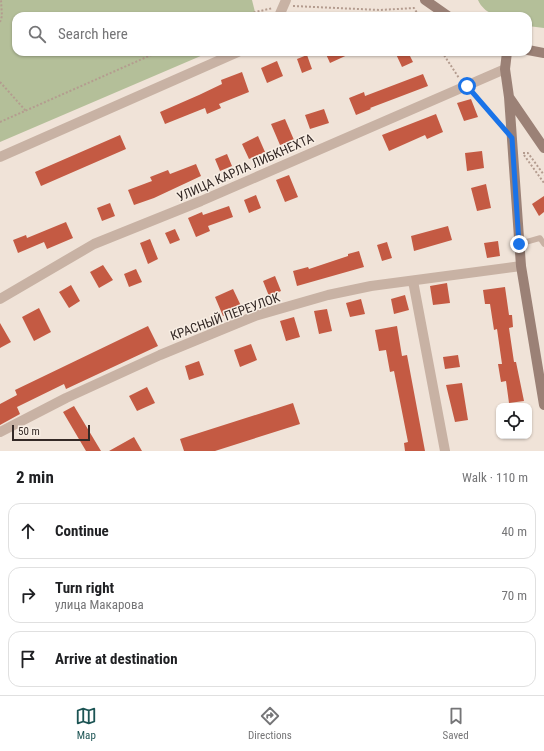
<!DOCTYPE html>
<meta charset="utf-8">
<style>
:root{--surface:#fff;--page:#f2f2f2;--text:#202124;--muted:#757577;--line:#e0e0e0;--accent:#1c5454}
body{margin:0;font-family:"Roboto Condensed",sans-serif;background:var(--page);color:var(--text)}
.controls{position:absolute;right:12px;bottom:12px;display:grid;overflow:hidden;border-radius:8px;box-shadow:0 1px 3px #0004}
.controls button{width:36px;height:36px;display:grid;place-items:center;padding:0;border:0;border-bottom:1px solid var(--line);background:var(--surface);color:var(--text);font:20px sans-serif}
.scale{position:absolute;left:12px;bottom:10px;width:78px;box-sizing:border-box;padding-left:4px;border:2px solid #342926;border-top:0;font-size:11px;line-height:14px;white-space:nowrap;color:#342926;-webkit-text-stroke:3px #f8eee4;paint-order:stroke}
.stop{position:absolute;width:12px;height:12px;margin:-9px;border:3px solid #1a73e8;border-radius:50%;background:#fff}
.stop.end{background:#1a73e8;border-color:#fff;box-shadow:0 1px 4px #0008}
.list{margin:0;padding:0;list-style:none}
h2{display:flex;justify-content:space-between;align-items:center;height:52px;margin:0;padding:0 16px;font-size:17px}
h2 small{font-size:13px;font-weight:400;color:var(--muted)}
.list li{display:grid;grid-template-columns:26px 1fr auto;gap:12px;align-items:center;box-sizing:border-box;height:56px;margin:0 8px 8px;padding:0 8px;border:1px solid var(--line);border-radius:12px}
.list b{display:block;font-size:15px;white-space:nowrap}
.list p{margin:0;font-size:13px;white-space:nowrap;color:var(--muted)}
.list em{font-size:13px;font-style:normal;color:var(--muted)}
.icon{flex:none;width:22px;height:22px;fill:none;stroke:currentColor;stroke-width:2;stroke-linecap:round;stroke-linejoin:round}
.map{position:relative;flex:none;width:544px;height:451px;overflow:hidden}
.search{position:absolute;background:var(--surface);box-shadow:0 1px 3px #0004;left:12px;right:12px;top:12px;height:44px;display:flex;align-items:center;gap:10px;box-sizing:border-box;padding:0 14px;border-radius:12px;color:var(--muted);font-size:15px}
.sheet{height:244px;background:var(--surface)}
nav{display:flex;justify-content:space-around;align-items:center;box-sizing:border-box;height:56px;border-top:1px solid var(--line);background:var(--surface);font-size:11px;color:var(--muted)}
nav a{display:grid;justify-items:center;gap:2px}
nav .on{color:var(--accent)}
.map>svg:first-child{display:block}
.green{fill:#b4bf99}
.building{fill:#c45a43}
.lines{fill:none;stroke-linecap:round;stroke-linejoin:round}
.path{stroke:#b49c8f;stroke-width:2;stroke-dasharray:2 2;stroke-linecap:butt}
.lane{stroke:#c8b2a4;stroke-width:5.5}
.street{stroke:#c8b2a4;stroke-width:10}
.secondary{stroke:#9b8176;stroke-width:10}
.route{stroke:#1a73e8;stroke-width:5}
.labels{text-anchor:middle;stroke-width:3;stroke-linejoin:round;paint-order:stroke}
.street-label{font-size:13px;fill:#342926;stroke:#f8eee4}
</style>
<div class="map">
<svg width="544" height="451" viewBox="0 0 544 451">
<rect width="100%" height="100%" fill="#f0e3d8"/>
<!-- green -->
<path class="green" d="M 0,0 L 252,0 L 256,16 L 16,16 L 16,52 L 210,52 L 0,142 Z
M 478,0 L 544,0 L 544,28 L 528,26 L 528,16 C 509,16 487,20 478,0 Z"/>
<!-- building -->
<path class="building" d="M 325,52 L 354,52 L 330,63 Z
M 395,52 L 408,52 L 413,62 L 402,67 Z
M 307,55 L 312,69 L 302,73 L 297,59 Z
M 277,61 L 283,76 L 267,83 L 261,68 Z
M 242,72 L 249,92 L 219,104 L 221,108 L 207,114 L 205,108 L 165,124 L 160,112 L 199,95 L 222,84 L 221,80 Z
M 423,74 L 428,86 L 370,108 L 371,109 L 356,115 L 349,98 L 364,92 L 365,96 Z
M 471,99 L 478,117 L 464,121 L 457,103 Z
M 324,109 L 329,123 L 310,129 L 305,115 Z
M 436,114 L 443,132 L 427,139 L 425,135 L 389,151 L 382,135 Z
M 285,119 L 294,140 L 280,145 L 271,124 Z
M 120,135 L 126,149 L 41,186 L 35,172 Z
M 258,136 L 265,152 L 249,159 L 242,144 Z
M 482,151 L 484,168 L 467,171 L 465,153 Z
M 227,154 L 232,166 L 220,171 L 215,159 Z
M 196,164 L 201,176 L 154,198 L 134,205 L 128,190 L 152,181 L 150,177 L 168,170 L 170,174 Z
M 289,175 L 298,197 L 285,202 L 276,180 Z
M 486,184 L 491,208 L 477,211 L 471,188 Z
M 256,195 L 261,208 L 249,213 L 244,200 Z
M 544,196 L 544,212 L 539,216 L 532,204 Z
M 110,203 L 115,216 L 102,221 L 97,208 Z
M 229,206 L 233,217 L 208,226 L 210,231 L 196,237 L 188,218 L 202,212 L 203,215 Z
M 66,222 L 73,238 L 47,249 L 44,242 L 18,253 L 13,240 L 26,235 L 27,238 Z
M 448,226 L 452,240 L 414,251 L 411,236 Z
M 175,229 L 180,240 L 170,244 L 165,233 Z
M 150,239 L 158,259 L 148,264 L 140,243 Z
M 498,241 L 500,256 L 487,258 L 484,243 Z
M 387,242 L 392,258 L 382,261 L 377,245 Z
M 359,251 L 364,267 L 297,286 L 293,271 L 308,267 L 309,269 L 348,256 L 348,254 Z
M 103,265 L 113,280 L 99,288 L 90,272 Z
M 136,269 L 142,282 L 129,287 L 124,274 Z
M 275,276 L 281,291 L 269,296 L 263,281 Z
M 447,283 L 450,303 L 433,305 L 430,286 Z
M 71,285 L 80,301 L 69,308 L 59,292 Z
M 505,287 L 509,315 L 512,315 L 513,327 L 509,328 L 514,362 L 516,362 L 524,401 L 509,403 L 506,381 L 501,382 L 498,364 L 502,364 L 497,329 L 494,330 L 490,304 L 485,304 L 483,290 Z
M 233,289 L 242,308 L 223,316 L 215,297 Z
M 405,295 L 409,310 L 394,314 L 391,299 Z
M 361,299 L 365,314 L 350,317 L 346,303 Z
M 39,308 L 51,332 L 34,341 L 22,317 Z
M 327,309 L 332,331 L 319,334 L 314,311 Z
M 294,317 L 300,337 L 286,341 L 280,321 Z
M 0,323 L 11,342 L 0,348 Z
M 148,326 L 158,346 L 66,389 L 64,384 L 17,407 L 20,414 L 0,425 L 0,404 L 17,395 L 15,390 Z
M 397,326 L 402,356 L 407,355 L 425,451 L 405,451 L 404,443 L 408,442 L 394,371 L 390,372 L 386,350 L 379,351 L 375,330 Z
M 251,344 L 257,360 L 240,367 L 234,350 Z
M 458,355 L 460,367 L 445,369 L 443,357 Z
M 199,361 L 204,375 L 189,380 L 185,366 Z
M 462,383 L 468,420 L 455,422 L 446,385 Z
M 147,387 L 155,403 L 137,411 L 129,396 Z
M 293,403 L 300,424 L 215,451 L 184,451 L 180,439 Z
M 74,406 L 101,451 L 86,451 L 63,412 Z
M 134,437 L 142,451 L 109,451 Z"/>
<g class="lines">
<!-- path -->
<path class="path" d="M 293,6 L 380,10 L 414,8 L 419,16
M 238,16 L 273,8
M 0,22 L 2,16 L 1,0
M 442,52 L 459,78
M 0,82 L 26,111
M 473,93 L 500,124
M 0,122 L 158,52
M 523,153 L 528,153 L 544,175
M 524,155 L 544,183"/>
<!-- lane -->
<path class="lane" d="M 519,244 L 540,238 L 544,244"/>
<!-- street -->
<path class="street" d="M 279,16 L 286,0
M 0,157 L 238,52
M 413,281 L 445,451
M 0,299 L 94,244 L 201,201 L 505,69
M 0,432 L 66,398 L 160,355 L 255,316 L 328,295 L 371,286 L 521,266"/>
<!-- secondary -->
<path class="secondary" d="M 425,0 L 448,16
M 528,50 L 544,53
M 507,52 L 505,69 L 509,97 L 521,266 L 544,405
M 509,97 L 544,148"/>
</g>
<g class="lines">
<!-- route -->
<path class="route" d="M 467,86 L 512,138 L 519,244"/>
</g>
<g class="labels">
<!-- street labels -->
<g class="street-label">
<text transform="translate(245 167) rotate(-24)" y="5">УЛИЦА КАРЛА ЛИБКНЕХТА</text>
<text transform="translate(225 316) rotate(-20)" y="5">КРАСНЫЙ ПЕРЕУЛОК</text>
</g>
</g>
</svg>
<div class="controls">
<button><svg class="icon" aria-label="locate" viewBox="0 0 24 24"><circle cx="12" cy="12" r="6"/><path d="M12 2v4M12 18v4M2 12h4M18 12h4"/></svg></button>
</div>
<div class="scale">50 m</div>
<div class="stop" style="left:467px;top:86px"></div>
<div class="stop end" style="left:519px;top:244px"></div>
<div class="search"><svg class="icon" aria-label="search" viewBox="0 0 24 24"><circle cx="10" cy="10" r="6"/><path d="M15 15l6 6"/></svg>Search here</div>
</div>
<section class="sheet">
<h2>2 min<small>Walk · 110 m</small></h2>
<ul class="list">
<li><svg class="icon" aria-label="ahead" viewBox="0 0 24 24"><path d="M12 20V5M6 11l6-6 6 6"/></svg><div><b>Continue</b></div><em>40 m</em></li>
<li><svg class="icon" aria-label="right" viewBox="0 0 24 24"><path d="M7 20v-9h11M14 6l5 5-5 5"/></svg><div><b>Turn right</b><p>улица Макарова</p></div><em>70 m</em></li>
<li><svg class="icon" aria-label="arrive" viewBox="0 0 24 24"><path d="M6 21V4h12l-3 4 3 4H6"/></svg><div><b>Arrive at destination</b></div></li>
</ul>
</section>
<nav>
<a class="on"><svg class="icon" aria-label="map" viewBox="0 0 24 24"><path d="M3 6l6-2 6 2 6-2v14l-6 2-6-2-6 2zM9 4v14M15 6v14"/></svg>Map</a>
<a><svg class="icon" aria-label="directions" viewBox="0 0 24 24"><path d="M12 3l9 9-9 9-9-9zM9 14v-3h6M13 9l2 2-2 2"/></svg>Directions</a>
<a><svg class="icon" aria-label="saved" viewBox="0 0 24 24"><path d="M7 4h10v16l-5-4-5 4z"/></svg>Saved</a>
</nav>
